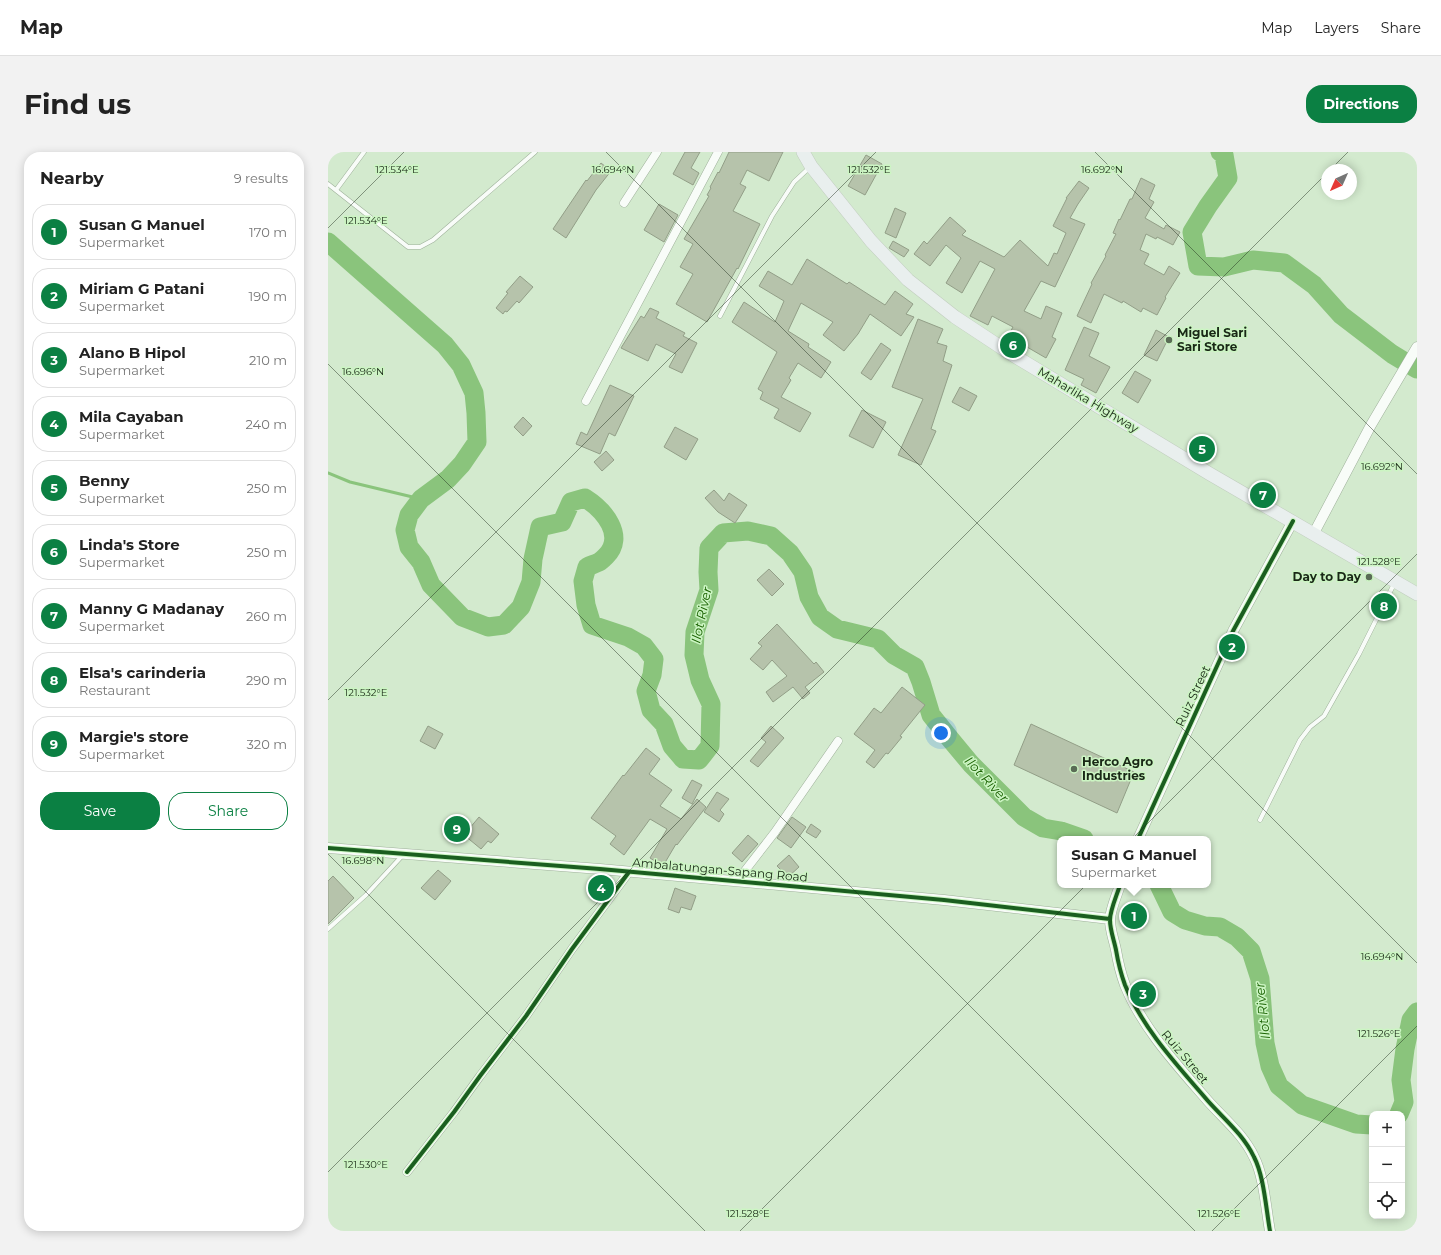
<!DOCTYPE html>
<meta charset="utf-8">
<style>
:root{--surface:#fff;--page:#f2f2f2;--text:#222;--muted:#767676;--line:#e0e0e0;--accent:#0b8043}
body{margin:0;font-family:Montserrat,sans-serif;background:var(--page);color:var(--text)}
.controls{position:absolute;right:12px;bottom:12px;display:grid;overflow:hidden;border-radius:8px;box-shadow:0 2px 10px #0003}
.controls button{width:36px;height:36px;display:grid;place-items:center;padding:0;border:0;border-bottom:1px solid var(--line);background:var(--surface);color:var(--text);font:20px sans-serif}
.compass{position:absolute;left:993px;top:12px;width:36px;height:36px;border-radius:50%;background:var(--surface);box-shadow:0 2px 10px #0003;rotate:225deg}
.you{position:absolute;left:613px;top:581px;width:14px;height:14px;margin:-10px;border:3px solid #fff;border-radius:50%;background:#1a73e8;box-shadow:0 0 0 6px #1a73e833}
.badge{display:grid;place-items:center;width:26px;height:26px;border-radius:50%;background:var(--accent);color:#fff;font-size:13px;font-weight:700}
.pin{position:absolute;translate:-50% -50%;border:2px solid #fff;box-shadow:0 1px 4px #0006}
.popup{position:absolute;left:729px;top:684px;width:154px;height:52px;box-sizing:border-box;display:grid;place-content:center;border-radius:8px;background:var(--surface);filter:drop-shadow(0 1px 3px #0005);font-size:13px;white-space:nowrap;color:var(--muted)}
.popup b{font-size:15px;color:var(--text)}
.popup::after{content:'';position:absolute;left:50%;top:100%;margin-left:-8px;border:8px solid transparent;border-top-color:var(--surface)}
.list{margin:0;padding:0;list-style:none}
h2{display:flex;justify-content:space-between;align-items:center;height:52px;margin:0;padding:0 16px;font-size:17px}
h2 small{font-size:13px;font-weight:400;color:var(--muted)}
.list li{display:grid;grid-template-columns:26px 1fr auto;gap:12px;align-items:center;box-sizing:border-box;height:56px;margin:0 8px 8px;padding:0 8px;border:1px solid var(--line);border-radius:16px}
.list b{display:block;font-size:15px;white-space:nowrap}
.list p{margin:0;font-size:13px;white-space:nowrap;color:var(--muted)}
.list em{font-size:13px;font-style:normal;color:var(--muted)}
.actions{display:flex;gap:8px;padding:12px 16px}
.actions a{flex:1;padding:9px 0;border:1px solid var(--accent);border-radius:16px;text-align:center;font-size:14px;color:var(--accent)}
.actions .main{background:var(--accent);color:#fff}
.icon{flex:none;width:22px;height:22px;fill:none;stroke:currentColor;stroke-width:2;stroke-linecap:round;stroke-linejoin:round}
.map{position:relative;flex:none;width:1089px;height:1079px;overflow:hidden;border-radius:16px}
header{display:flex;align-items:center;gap:24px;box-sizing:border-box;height:56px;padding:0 20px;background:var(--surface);border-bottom:1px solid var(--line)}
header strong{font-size:19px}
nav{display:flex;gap:22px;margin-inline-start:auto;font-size:14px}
.intro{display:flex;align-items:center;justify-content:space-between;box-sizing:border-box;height:96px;padding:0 24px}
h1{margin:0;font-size:28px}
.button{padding:10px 18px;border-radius:16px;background:var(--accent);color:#fff;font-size:14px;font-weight:700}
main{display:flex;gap:24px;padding:0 24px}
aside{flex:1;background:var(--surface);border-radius:16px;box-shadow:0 2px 10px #0003}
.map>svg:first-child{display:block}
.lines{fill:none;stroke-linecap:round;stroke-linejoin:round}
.stream{stroke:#8ac47c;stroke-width:3}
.river{stroke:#8ac47c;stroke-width:19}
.building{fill:#b6c3ab;stroke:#929e87}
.service-casing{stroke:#9eb09a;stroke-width:5}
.minor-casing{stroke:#9eb09a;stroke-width:9}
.tertiary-casing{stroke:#9eb09a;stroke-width:11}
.primary-casing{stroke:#c1cdbf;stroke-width:14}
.service{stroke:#f8fcf8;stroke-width:4}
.minor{stroke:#f8fcf8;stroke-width:8}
.tertiary{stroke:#f8fcf8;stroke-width:10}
.primary{stroke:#e9efee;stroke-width:13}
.cycleway-casing{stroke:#ccf5c3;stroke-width:6}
.cycleway{stroke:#1b5e20;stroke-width:4}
.ticks{fill:none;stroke:#192816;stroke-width:1;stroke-opacity:0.45}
.poi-dot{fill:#5a6c56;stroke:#ccf5c3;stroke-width:1.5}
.labels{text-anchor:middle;stroke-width:3;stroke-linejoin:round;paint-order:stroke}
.poi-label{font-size:12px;font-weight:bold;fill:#192816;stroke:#ccf5c3;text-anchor:start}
.street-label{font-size:12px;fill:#192816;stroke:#ccf5c3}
.water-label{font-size:13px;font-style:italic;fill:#196100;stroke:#ccf5c3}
.ticks-label{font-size:10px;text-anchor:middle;fill:#192816;stroke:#ccf5c3;stroke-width:3;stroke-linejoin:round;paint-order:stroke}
</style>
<header>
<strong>Map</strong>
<nav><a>Map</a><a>Layers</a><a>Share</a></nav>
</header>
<div class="intro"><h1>Find us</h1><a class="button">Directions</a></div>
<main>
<aside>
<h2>Nearby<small>9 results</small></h2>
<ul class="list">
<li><span class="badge">1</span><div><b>Susan G Manuel</b><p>Supermarket</p></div><em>170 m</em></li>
<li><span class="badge">2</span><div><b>Miriam G Patani</b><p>Supermarket</p></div><em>190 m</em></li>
<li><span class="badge">3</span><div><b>Alano B Hipol</b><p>Supermarket</p></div><em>210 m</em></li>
<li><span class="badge">4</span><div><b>Mila Cayaban</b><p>Supermarket</p></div><em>240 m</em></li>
<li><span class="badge">5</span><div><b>Benny</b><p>Supermarket</p></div><em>250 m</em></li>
<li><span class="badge">6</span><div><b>Linda's Store</b><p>Supermarket</p></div><em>250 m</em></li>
<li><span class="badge">7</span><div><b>Manny G Madanay</b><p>Supermarket</p></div><em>260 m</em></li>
<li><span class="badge">8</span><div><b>Elsa's carinderia</b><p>Restaurant</p></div><em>290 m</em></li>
<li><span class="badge">9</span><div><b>Margie's store</b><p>Supermarket</p></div><em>320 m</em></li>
</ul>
<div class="actions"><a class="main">Save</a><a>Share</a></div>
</aside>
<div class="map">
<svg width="1089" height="1079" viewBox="0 0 1089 1079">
<rect width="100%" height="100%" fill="#d3eace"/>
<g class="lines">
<!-- stream -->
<path class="stream" d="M 0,321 L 22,330 L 93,347"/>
<!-- river -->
<path class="river" d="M 892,0 L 896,3 L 900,26 L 880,54 L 864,80 L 870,114 L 896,115 L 925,108 L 956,111 L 986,133 L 1013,163 L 1064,202 L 1089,217
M 0,90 L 117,193 L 133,213 L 146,241 L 148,261 L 149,290 L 134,312 L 120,327 L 93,347 L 81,363 L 77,378 L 81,395 L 93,410 L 103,433 L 134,465 L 160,475 L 176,473 L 193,455 L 203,430 L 205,407 L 212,375 L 234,370 L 243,350 L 257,346 C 276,358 298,384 278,404 C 276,406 273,409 271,410 C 267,412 263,413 259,415 L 255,429 L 258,453 L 264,473 L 300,485 L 316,494 L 326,507 L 324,523 L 318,539 L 323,558 L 336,572 L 344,594 L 355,607 L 371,608 L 382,594 L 383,552 L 372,528 L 366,503 L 367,480 L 381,438 L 380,420 L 381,396 L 395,381 L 420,379 L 443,384 L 462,401 L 475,420 L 481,445 L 492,465 L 509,477 L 550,487 L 566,503 L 587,515 L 593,530 L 603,563 L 623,588 L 643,612 L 696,665 L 715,676 L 733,679 L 756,687
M 831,733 L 844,760 L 857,768 L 877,774 L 892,775 L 909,785 L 923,799 L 932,827 L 937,891 L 942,914 L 951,934 L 974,953 L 1028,972 L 1044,973
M 1071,962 L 1076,950 L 1073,928 L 1077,897 L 1083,868 L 1089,860"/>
</g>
<!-- building -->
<path class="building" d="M 357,0 L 372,0 L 363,16 L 371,21 L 365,33 L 345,22 Z
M 401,0 L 455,0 L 441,29 L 419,18 L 412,32 L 418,35 L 405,59 L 432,72 L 410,117 L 409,116 L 379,170 L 348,152 L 365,122 L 352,115 L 365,92 L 356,87 L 381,44 L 379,43 L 383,36 L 382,35 L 390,20 L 391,21 Z
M 538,3 L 554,12 L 537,43 L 520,34 Z
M 273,11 L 283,19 L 268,38 L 238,86 L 225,77 L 258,28 L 259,29 Z
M 813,26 L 827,33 L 821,47 L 826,50 L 817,66 L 836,77 L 838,73 L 852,80 L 845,93 L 829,85 L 828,87 L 818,82 L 812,98 L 821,102 L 816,112 L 836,123 L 841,114 L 852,121 L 837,145 L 838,146 L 829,163 L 815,156 L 813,160 L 795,149 L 794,151 L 776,142 L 763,171 L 749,164 L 764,132 L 763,131 L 778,104 L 777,103 L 788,82 L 785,81 L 791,67 L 792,68 L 802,47 L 804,47 Z
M 751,29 L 761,36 L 750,52 L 742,66 L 757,72 L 727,135 L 713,129 L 696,159 L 713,167 L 718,154 L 734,161 L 724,185 L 728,187 L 718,206 L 680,184 L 685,175 L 664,164 L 660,173 L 642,164 L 667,117 L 652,109 L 634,141 L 618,131 L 633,106 L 618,93 L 602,114 L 586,102 L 596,89 L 599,92 L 622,65 L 638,79 L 634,83 L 676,105 L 692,88 L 720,114 L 726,101 L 729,102 L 738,81 L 725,74 L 739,46 L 738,46 Z
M 331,52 L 350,63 L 336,90 L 316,78 Z
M 567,56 L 578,61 L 568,86 L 557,81 Z
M 565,89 L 581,98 L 576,105 L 561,96 Z
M 479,107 L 519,132 L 521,130 L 557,153 L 567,139 L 585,152 L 578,162 L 586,165 L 573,184 L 542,162 L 530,182 L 516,199 L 495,183 L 505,170 L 473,151 L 460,179 L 481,192 L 480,195 L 503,210 L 493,226 L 470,211 L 461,226 L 463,228 L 453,245 L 483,261 L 472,280 L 446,266 L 451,257 L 432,247 L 435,240 L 430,237 L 449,200 L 404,170 L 416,150 L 447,170 L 456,149 L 431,134 L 440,119 L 464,133 Z
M 192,124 L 205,135 L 191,151 L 189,149 L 179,160 L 177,159 L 175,162 L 168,156 L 180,141 L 178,140 Z
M 322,156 L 331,160 L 328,166 L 357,181 L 355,184 L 369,191 L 354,221 L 341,215 L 348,202 L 328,192 L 320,209 L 293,196 L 313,164 L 316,166 Z
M 590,167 L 615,177 L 609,191 L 619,194 L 615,209 L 624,213 L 603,277 L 608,279 L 593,313 L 570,303 L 595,247 L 564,235 Z
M 756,175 L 771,181 L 761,204 L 782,215 L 768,241 L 753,233 L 756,227 L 737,218 Z
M 828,178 L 841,185 L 829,209 L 816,203 Z
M 553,191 L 563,198 L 543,228 L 533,221 Z
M 807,219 L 823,228 L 810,251 L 794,241 Z
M 282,233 L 306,244 L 287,284 L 281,281 L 272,302 L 248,292 L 253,280 L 259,283 Z
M 632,235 L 649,244 L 641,259 L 624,250 Z
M 534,258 L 558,270 L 545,296 L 521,284 Z
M 195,265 L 204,274 L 195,284 L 186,275 Z
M 347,275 L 370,287 L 358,308 L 336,295 Z
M 278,299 L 286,308 L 274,319 L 266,310 Z
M 386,338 L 396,349 L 401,341 L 419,353 L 407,371 L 390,360 L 377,346 Z
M 441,417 L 456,432 L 444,444 L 429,428 Z
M 449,472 L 486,512 L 488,510 L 496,520 L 477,535 L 482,541 L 475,547 L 465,535 L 445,550 L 438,540 L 459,524 L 444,508 L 435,518 L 422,507 L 434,494 L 430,491 Z
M 574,535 L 597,553 L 572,584 L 574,585 L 560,602 L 558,601 L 546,616 L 538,610 L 547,598 L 526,582 L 546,556 L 553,561 Z
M 703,572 L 806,620 L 789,661 L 686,613 Z
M 100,574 L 115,582 L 107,597 L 92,589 Z
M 443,574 L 456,586 L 430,615 L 422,609 L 438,590 L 433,586 Z
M 318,596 L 332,607 L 321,622 L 344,638 L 332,654 L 353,667 L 369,647 L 378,655 L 349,693 L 348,692 L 335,714 L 322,706 L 339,677 L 322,667 L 296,703 L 282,692 L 288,684 L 263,666 L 295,623 L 296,624 Z
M 364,628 L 374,633 L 364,652 L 354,646 Z
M 389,640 L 401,647 L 392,658 L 396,662 L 391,670 L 376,660 Z
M 151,665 L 171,682 L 163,691 L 160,689 L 153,697 L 136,683 Z
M 464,665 L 478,675 L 463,696 L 449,686 Z
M 483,672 L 493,679 L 488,686 L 478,680 Z
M 420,683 L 430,692 L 414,710 L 404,701 Z
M 461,703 L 471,715 L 460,725 L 449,714 Z
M 110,718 L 123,729 L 107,748 L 93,736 Z
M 5,724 L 26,746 L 0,772 L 0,729 Z
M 347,736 L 368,744 L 363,758 L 353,755 L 351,761 L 340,757 Z"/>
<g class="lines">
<defs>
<path id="service" d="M 0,32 L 80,95 L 92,95 L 105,88 L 207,0
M 8,38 L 36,0
M 392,164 L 444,64 L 466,30 L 481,16
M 932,668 L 972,588 L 982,575 L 996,564 L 1031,502 L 1066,432
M 0,777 L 38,743 L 74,704"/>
<path id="minor" d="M 296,51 L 329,0
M 258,249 L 390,0
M 409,729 L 447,680 L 510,589
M 79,1020 L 126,960 L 152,924 L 198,864 L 244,797 L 301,720"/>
<path id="tertiary" d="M 986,381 L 1043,273 L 1089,195
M 810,687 L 905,479 L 965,369
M 0,696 L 272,717 L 616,748 L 782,767
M 792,733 C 789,743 782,758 782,768 C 782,778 786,788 788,798 C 790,810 793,822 797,833 C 815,877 849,913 880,949 C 896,967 915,982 926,1005 C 936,1024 938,1057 942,1079"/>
<path id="primary" d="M 475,0 L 483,14 L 543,89 L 580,128 L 627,165 L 680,200 L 882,322 L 1089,442"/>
</defs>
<!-- service casing -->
<use href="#service" class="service-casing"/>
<!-- minor casing -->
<use href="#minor" class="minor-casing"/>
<!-- tertiary casing -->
<use href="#tertiary" class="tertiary-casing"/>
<!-- primary casing -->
<use href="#primary" class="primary-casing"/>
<!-- service -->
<use href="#service" class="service"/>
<!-- minor -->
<use href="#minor" class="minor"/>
<!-- tertiary -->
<use href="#tertiary" class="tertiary"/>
<!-- primary -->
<use href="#primary" class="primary"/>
<defs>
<path id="cycleway" d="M 810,687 L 905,479 L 965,369
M 0,696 L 272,717 L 616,748 L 782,767
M 792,733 C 789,743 782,758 782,768 C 782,778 786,788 788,798 C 790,810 793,822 797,833 C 815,877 849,913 880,949 C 896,967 915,982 926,1005 C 936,1024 938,1057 942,1079
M 79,1020 L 126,960 L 152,924 L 198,864 L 244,797 L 301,720"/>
</defs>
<!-- cycleway casing -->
<use href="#cycleway" class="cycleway-casing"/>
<!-- cycleway -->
<use href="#cycleway" class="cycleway"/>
</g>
<!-- ticks -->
<path class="ticks" d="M 278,0 L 1089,811M 767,0 L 1089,322M 1002,18 L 1020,0M 0,76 L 76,0M 0,212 L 867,1079M 0,548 L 548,0M 0,702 L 377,1079M 0,1020 L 999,21M 412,1079 L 1089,402M 884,1079 L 1089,874"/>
<!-- markers -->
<g class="poi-dot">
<circle cx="841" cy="188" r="4"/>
<circle cx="1041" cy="425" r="4"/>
<circle cx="746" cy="617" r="4"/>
</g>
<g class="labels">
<!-- poi labels -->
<g class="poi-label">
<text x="849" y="185">Miguel Sari<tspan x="849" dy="14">Sari Store</tspan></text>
<text x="1033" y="429" text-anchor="end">Day to Day</text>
<text x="754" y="614">Herco Agro<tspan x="754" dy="14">Industries</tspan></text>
</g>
<!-- street labels -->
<g class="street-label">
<text transform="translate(760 248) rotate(31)" y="4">Maharlika Highway</text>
<text transform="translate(865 544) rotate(-65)" y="4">Ruiz Street</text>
<text transform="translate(392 718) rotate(5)" y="4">Ambalatungan-Sapang Road</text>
<text transform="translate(857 905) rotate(50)" y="4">Ruiz Street</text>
</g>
<!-- water labels -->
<g class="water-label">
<text transform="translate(373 463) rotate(-78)" y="5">Ilot River</text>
<text transform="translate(659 627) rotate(47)" y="5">Ilot River</text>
<text transform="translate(934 859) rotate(-96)" y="5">Ilot River</text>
</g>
</g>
<g class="ticks-label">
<text x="69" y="21">121.534°E</text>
<text x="285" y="21">16.694°N</text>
<text x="541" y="21">121.532°E</text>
<text x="774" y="21">16.692°N</text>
<text x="38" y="72">121.534°E</text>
<text x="35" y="223">16.696°N</text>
<text x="1054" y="318">16.692°N</text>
<text x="1051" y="413">121.528°E</text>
<text x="38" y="544">121.532°E</text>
<text x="35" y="712">16.698°N</text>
<text x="1054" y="808">16.694°N</text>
<text x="1051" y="885">121.526°E</text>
<text x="38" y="1016">121.530°E</text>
<text x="420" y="1065">121.528°E</text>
<text x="891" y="1065">121.526°E</text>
</g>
</svg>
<div class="controls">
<button>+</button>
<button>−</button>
<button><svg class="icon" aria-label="locate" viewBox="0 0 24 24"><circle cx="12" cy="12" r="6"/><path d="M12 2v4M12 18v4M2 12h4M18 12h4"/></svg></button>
</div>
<svg class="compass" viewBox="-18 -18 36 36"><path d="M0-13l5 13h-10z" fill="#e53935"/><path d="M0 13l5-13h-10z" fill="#767676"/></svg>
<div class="you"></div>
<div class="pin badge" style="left:806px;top:764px">1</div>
<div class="popup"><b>Susan G Manuel</b>Supermarket</div>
<div class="pin badge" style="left:904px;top:495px">2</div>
<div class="pin badge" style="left:815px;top:842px">3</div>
<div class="pin badge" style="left:273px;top:736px">4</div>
<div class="pin badge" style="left:874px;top:297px">5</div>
<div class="pin badge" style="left:685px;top:193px">6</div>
<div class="pin badge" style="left:935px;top:343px">7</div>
<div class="pin badge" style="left:1056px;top:454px">8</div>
<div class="pin badge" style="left:129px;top:677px">9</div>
</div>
</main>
